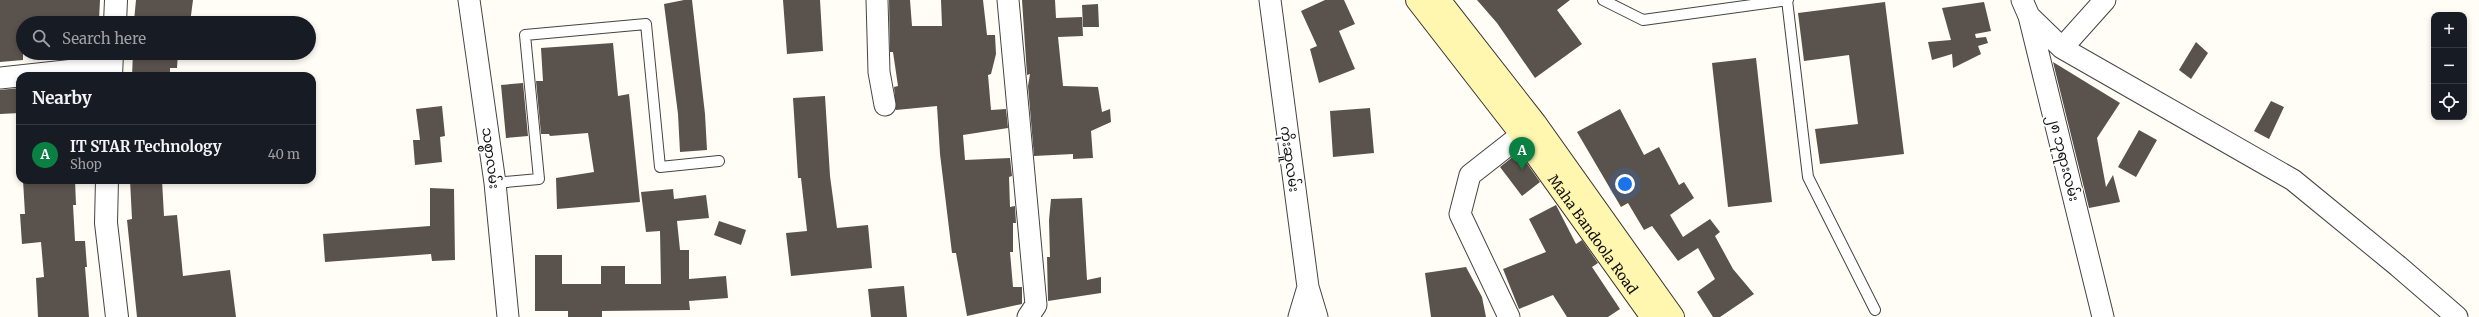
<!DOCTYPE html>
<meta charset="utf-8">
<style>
:root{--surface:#171b24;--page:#242831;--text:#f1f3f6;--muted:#9ea1a6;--line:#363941;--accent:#0b8043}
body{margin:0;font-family:Merriweather,"Noto Sans Myanmar",serif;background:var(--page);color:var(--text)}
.controls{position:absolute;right:12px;top:12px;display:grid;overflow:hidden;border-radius:8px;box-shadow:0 2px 6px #0003}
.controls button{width:36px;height:36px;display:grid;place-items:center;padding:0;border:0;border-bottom:1px solid var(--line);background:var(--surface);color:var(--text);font:20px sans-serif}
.you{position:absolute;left:1625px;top:184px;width:14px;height:14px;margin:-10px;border:3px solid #fff;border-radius:50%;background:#1a73e8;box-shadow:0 0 0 6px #1a73e833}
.badge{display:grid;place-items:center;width:26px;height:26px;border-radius:50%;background:var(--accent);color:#fff;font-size:13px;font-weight:700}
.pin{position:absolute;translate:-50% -33px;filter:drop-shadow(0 1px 2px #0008)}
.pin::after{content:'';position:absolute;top:21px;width:14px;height:12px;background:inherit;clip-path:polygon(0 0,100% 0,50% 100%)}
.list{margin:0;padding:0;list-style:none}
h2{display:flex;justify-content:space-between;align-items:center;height:52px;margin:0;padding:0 16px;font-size:17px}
h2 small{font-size:13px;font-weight:400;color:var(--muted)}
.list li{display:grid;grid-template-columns:26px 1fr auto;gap:12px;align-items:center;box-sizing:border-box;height:60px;padding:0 16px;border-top:1px solid var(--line)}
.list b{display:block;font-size:15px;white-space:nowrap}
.list p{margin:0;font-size:13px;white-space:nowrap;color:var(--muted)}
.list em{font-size:13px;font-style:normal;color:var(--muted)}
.icon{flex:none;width:22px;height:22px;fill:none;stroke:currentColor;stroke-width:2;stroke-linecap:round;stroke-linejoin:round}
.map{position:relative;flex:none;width:2479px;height:317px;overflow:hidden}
.search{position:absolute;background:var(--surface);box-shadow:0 2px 6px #0003;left:16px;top:16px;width:300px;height:44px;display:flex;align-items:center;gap:10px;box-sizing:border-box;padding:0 14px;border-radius:22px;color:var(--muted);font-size:15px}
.panel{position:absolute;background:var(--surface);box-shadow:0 2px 6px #0003;left:16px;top:72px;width:300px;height:112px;border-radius:12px}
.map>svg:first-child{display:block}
.building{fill:#5a524d}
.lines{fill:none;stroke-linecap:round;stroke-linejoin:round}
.service-casing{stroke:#444;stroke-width:12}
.minor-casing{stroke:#444;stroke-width:23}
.tertiary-casing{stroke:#444;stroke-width:24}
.secondary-casing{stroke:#333;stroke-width:24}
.service{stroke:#fff;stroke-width:10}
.minor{stroke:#fff;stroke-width:21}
.tertiary{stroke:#fff;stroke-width:22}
.secondary{stroke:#fff6b0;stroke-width:22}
.labels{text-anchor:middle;stroke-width:4;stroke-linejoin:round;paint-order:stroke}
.street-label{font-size:14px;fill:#111;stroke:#fff}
</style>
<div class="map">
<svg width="2479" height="317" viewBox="0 0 2479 317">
<rect width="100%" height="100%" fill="#fffdf5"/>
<!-- building -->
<path class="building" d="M 0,0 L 100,0 L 99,20 L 67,18 L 67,23 L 23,23 L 23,60 L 0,62 Z
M 136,0 L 193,0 L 190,23 L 134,21 Z
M 684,0 L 692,0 L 705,114 L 707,150 L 680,152 L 678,114 L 664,4 Z
M 783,0 L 820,0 L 823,51 L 787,54 Z
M 889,0 L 910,0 L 912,26 L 942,26 L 941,0 L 983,0 L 987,35 L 995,35 L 996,54 L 991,74 L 988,75 L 991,110 L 1006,109 L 1008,128 L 963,135 L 965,160 L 1010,158 L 1012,176 L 1009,177 L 1010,207 L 1015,206 L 1016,223 L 1013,223 L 1013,252 L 1010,252 L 1013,287 L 1022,287 L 1022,304 L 967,316 L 956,253 L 952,253 L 940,154 L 937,106 L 896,110 L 894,87 L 898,86 L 893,52 L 890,52 Z
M 1022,0 L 1055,0 L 1056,18 L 1082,17 L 1083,36 L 1058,37 L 1063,86 L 1098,87 L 1102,112 L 1110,109 L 1111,122 L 1091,131 L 1093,158 L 1073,159 L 1073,154 L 1034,156 L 1028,86 L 1030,74 L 1027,75 Z
M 1325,0 L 1344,0 L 1355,24 L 1339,31 L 1355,69 L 1319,83 L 1310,49 L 1317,46 L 1301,11 Z
M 1477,0 L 1570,0 L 1557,10 L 1582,44 L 1535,78 L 1497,23 Z
M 1885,2 L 1904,154 L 1820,164 L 1815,129 L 1858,124 L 1849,55 L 1804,61 L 1798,13 Z
M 1984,2 L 1991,31 L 1975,34 L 1976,38 L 1986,37 L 1988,43 L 1978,46 L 1981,54 L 1953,68 L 1952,54 L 1932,60 L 1928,42 L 1951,40 L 1942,8 Z
M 1098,4 L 1099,27 L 1083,27 L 1082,5 Z
M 2196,42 L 2208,53 L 2191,79 L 2179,70 Z
M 613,43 L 618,96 L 629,94 L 640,202 L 557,209 L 556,178 L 594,172 L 588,133 L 550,136 L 549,134 L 541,134 L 536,81 L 543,81 L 541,48 Z
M 133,53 L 178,53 L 177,68 L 170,68 L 170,76 L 132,76 Z
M 1756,58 L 1772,202 L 1728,207 L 1712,63 Z
M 2053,62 L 2120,103 L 2097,138 L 2106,187 L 2113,175 L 2120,202 L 2089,208 Z
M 523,83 L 528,136 L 506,138 L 501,85 Z
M 20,88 L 20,113 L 0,114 L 0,90 Z
M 825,96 L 830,176 L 837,228 L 868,225 L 872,268 L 791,276 L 786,233 L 807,231 L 801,178 L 798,178 L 793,98 Z
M 2271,101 L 2284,107 L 2269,139 L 2254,131 Z
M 442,106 L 445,136 L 440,137 L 442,162 L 415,165 L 413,140 L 420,140 L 416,109 Z
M 1370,108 L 1374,153 L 1333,157 L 1330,111 Z
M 1620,109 L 1644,155 L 1659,147 L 1679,185 L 1684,182 L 1694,198 L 1670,215 L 1683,237 L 1710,219 L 1720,232 L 1715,236 L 1733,269 L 1754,294 L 1720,317 L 1713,317 L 1697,292 L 1715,279 L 1698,248 L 1678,261 L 1652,226 L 1644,230 L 1628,203 L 1621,207 L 1577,132 Z
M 2139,130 L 2157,140 L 2136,177 L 2118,167 Z
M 1519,152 L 1540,182 L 1522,196 L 1500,167 Z
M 23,180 L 75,180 L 76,205 L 73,205 L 75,241 L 85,241 L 87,267 L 85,267 L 89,317 L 38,317 L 36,278 L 44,277 L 41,242 L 22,244 L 20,214 L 25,214 Z
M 130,180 L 162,180 L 164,216 L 177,215 L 183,276 L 230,270 L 236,317 L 137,317 L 127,220 L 132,219 Z
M 430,188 L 454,189 L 455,260 L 432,261 L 431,254 L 325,262 L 323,234 L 430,226 Z
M 673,189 L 674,199 L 706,195 L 709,218 L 677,221 L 680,250 L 689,250 L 689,279 L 726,276 L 728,298 L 689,301 L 690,310 L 602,311 L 602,317 L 568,317 L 568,311 L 535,311 L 535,255 L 562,255 L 562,284 L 601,284 L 601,266 L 625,266 L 625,284 L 661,284 L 660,231 L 646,232 L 641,192 Z
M 1082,198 L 1087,280 L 1101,277 L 1101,293 L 1048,301 L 1047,257 L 1050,257 L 1049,220 L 1051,199 Z
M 1556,205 L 1576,244 L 1582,240 L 1598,263 L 1592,267 L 1620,309 L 1608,317 L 1567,317 L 1553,295 L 1519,309 L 1503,269 L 1546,252 L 1529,219 Z
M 719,221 L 746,230 L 741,245 L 714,235 Z
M 1466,267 L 1482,297 L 1486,317 L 1431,317 L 1425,273 Z
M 904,286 L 907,317 L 871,317 L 868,289 Z"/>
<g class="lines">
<defs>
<path id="service" d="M 1603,0 L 1643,20 L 1788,0
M 1787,0 L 1808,177 L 1875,310
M 495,183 L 539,179 L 525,35 L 646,24 L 660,167 L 719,161"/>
<path id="minor" d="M 469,0 L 495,183 L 508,317
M 877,0 L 879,72 L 885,105
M 1008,0 L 1036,305 L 1028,317
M 1270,0 L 1308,287 L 1317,317
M 2022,0 L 2029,16 L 2103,317
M 2029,16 L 2062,48 L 2293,180 L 2398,266 L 2457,317
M 2062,48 L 2105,0
M 0,78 L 111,66
M 1299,317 L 1308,287
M 1509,317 L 1460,214 L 1470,175 L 1535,124"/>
<path id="tertiary" d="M 115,23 L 116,0
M 111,76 L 112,53
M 107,180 L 106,223 L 117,317"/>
<g id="secondary">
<path id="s1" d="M 1417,0 L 1521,134 L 1652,317"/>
<path d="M 1439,0 L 1535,123 L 1673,317"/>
</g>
</defs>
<!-- service casing -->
<use href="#service" class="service-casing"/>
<!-- minor casing -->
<use href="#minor" class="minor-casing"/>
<!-- tertiary casing -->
<use href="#tertiary" class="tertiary-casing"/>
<!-- secondary casing -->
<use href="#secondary" class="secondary-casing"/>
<!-- service -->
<use href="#service" class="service"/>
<!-- minor -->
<use href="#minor" class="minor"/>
<!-- tertiary -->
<use href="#tertiary" class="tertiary"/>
<!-- secondary -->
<use href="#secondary" class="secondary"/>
</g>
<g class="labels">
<!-- street labels -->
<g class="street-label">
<text transform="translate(491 158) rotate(83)" y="5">သစ္စာလမ်း</text>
<text transform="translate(2064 158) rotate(76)" y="5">၂၈ ဘုရားလမ်း</text>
<text transform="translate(1290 159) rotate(82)" y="5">ကိုးဆူလမ်း</text>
<text dy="5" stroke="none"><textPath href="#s1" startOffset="293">Maha Bandoola Road</textPath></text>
</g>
</g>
</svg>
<div class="controls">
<button>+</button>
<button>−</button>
<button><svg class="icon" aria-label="locate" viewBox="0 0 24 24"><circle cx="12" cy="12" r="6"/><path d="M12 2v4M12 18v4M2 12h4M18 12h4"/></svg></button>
</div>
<div class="you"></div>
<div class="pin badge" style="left:1522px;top:170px">A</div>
<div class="search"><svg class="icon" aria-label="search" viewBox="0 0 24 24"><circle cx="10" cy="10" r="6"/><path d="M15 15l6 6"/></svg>Search here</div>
<section class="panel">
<h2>Nearby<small></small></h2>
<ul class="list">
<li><span class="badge">A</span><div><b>IT STAR Technology</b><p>Shop</p></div><em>40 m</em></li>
</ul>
</section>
</div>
